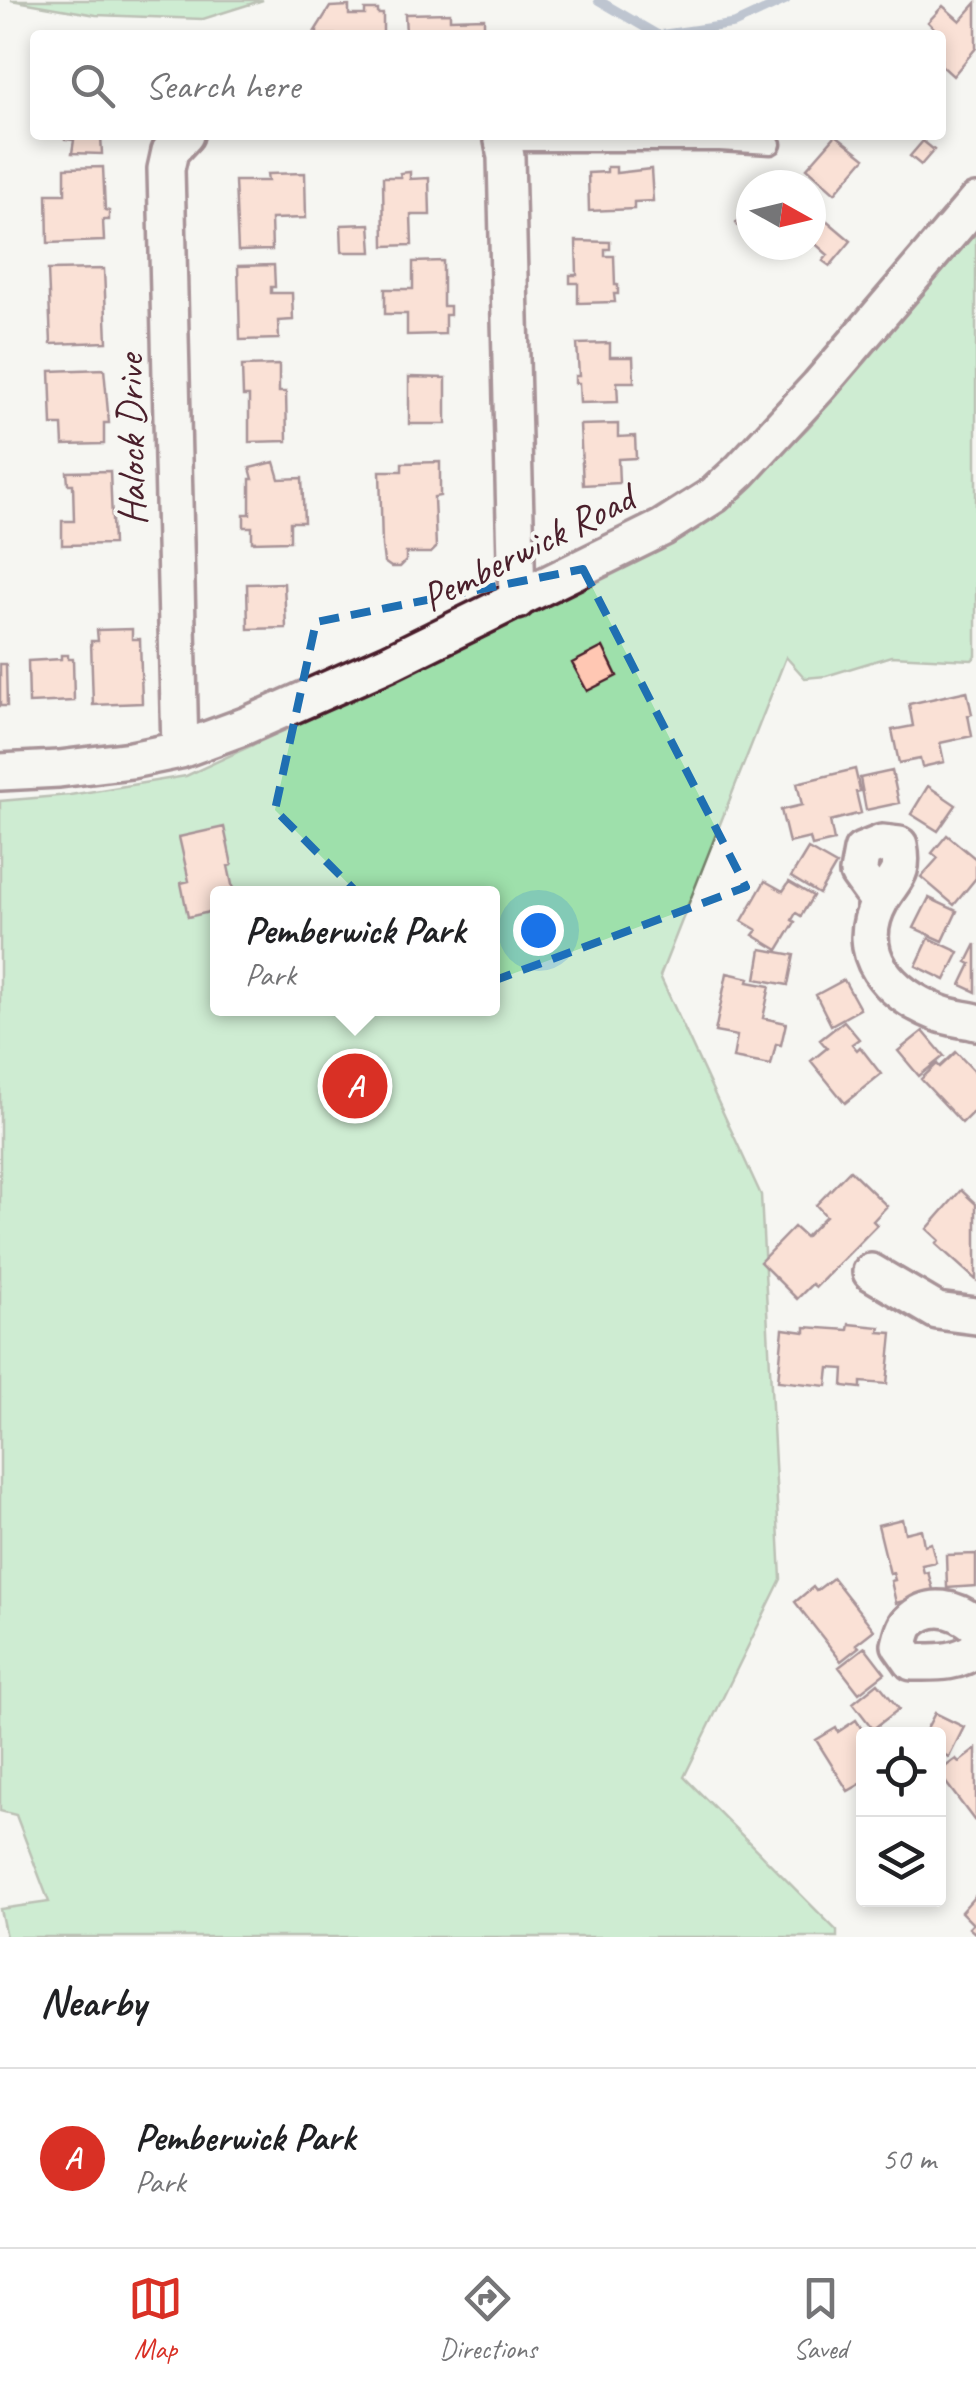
<!DOCTYPE html>
<style>
:root{--surface:#fff;--page:#f6f6f6;--text:#202124;--muted:#757577;--line:#e0e0e0;--accent:#d93025}
body{margin:0;font-family:Caveat,sans-serif;background:var(--page);color:var(--text)}
.controls{position:absolute;right:30px;bottom:30px;display:grid;overflow:hidden;border-radius:10px;box-shadow:0 5px 15px #0003}
.controls button{width:90px;height:90px;display:grid;place-items:center;padding:0;border:0;border-bottom:2px solid var(--line);background:var(--surface);color:var(--text);font:50px sans-serif}
.compass{position:absolute;left:736px;top:170px;width:90px;height:90px;border-radius:50%;background:var(--surface);box-shadow:0 5px 15px #0003;rotate:98deg}
.you{position:absolute;left:538px;top:930px;width:35px;height:35px;margin:-25px;border:8px solid #fff;border-radius:50%;background:#1a73e8;box-shadow:0 0 0 15px #1a73e833}
.badge{display:grid;place-items:center;width:65px;height:65px;border-radius:50%;background:var(--accent);color:#fff;font-size:32px;font-weight:700}
.pin{position:absolute;translate:-50% -50%;border:5px solid #fff;box-shadow:0 2px 10px #0006}
.popup{position:absolute;left:210px;top:886px;width:290px;height:130px;box-sizing:border-box;display:grid;place-content:center;border-radius:10px;background:var(--surface);filter:drop-shadow(0 2px 8px #0005);font-size:32px;white-space:nowrap;color:var(--muted)}
.popup b{font-size:38px;color:var(--text)}
.popup::after{content:'';position:absolute;left:50%;top:100%;margin-left:-20px;border:20px solid transparent;border-top-color:var(--surface)}
.list{margin:0;padding:0;list-style:none}
h2{display:flex;justify-content:space-between;align-items:center;height:130px;margin:0;padding:0 40px;font-size:42px}
h2 small{font-size:32px;font-weight:400;color:var(--muted)}
.list li{display:grid;grid-template-columns:65px 1fr auto;gap:30px;align-items:center;box-sizing:border-box;height:180px;padding:0 40px;border-top:2px solid var(--line)}
.list b{display:block;font-size:38px;white-space:nowrap}
.list p{margin:0;font-size:32px;white-space:nowrap;color:var(--muted)}
.list em{font-size:32px;font-style:normal;color:var(--muted)}
.icon{flex:none;width:55px;height:55px;fill:none;stroke:currentColor;stroke-width:2;stroke-linecap:round;stroke-linejoin:round}
.map{position:relative;flex:none;width:976px;height:1937px;overflow:hidden}
.search{position:absolute;background:var(--surface);box-shadow:0 5px 15px #0003;left:30px;right:30px;top:30px;height:110px;display:flex;align-items:center;gap:25px;box-sizing:border-box;padding:0 35px;border-radius:10px;color:var(--muted);font-size:38px}
.sheet{height:310px;background:var(--surface)}
nav{display:flex;justify-content:space-around;align-items:center;box-sizing:border-box;height:140px;border-top:2px solid var(--line);background:var(--surface);font-size:28px;color:var(--muted)}
nav a{display:grid;justify-items:center;gap:5px}
nav .on{color:var(--accent)}
.map>svg:first-child{display:block}
.green{fill:#9ee0ab;stroke:#74806b;stroke-width:2.5;fill-rule:evenodd}
.lines{fill:none;stroke-linecap:round;stroke-linejoin:round}
.stream{stroke:#7a8aa7;stroke-width:9}
.building{fill:#ffc7b3;stroke:#4a1f2b;stroke-width:2.5}
.service-casing{stroke:#4a1f2b;stroke-width:25}
.minor-casing{stroke:#4a1f2b;stroke-width:42}
.service{stroke:#f6f6f2;stroke-width:18}
.minor{stroke:#f6f6f2;stroke-width:35}
.marked{fill:none;stroke:#1f6fb2;stroke-width:8;stroke-dasharray:20 12;stroke-linejoin:round}
.labels{text-anchor:middle;stroke-width:8;stroke-linejoin:round;paint-order:stroke}
.street-label{font-size:40px;fill:#4a1f2b;stroke:#f6f6f2}
</style>
<div class="map">
<svg width="976" height="1937" viewBox="0 0 976 1937">
<rect width="100%" height="100%" fill="#f6f6f2"/>
<filter id="ink" filterUnits="userSpaceOnUse"><feTurbulence type="fractalNoise" baseFrequency=".01" numOctaves="2"/><feDisplacementMap in="SourceGraphic" scale="20" xChannelSelector="R" yChannelSelector="G"/><feConvolveMatrix kernelMatrix="1 2 1 2 8 2 1 2 1" color-interpolation-filters="sRGB"/></filter>
<g filter="url(#ink)">
<!-- green -->
<path class="green" d="M 11,0 L 263,0 L 203,19 L 96,15 Z
M 976,233 L 976,656 L 972,660 L 891,656 L 826,676 L 805,678 L 786,657 L 660,976 L 761,1195 L 781,1579 L 684,1777 L 837,1931 L 837,1937 L 6,1937 L 0,1909 L 49,1902 L 16,1815 L 0,1811 L 0,801 L 70,795 L 186,776 L 491,634 L 638,561 L 699,528 L 721,512 L 808,428 ZM 218,894 L 492,894 L 492,1008 L 218,1008 Z"/>
<g class="lines">
<!-- stream -->
<path class="stream" d="M 598,0 L 658,35 L 734,24 L 786,0"/>
</g>
<!-- building -->
<path class="building" d="M 976,3 L 976,48 L 953,76 L 941,65 L 941,35 L 937,35 L 939,33 L 928,22 L 943,6 L 960,21 Z
M 349,6 L 349,15 L 365,15 L 365,10 L 378,10 L 378,14 L 383,14 L 383,35 L 317,35 L 317,31 L 315,31 L 330,7 Z
M 450,13 L 450,19 L 484,18 L 484,35 L 406,35 L 405,14 Z
M 65,135 L 101,135 L 102,154 L 72,153 L 74,140 L 65,139 Z
M 836,135 L 865,158 L 835,193 L 807,168 Z
M 923,141 L 934,150 L 921,165 L 910,156 Z
M 103,167 L 105,210 L 109,211 L 109,220 L 103,220 L 104,241 L 48,243 L 47,194 L 65,194 L 65,168 Z
M 607,167 L 616,167 L 616,173 L 651,169 L 653,201 L 634,202 L 634,209 L 589,211 L 588,173 L 607,172 Z
M 410,172 L 410,179 L 429,178 L 430,215 L 411,215 L 412,245 L 384,246 L 383,177 L 401,177 L 400,173 Z
M 305,173 L 306,218 L 271,219 L 272,250 L 238,251 L 235,181 L 268,181 L 267,174 Z
M 748,212 L 751,212 L 751,244 L 736,223 Z
M 825,219 L 851,241 L 830,266 L 823,261 L 828,255 L 811,240 L 811,236 Z
M 370,224 L 372,252 L 342,252 L 341,225 Z
M 576,241 L 610,242 L 610,249 L 605,249 L 605,256 L 614,256 L 615,285 L 618,285 L 618,294 L 614,294 L 615,302 L 578,303 L 578,283 L 570,283 L 570,275 L 577,275 Z
M 443,261 L 443,306 L 450,306 L 450,315 L 445,315 L 445,334 L 407,335 L 407,314 L 385,314 L 385,289 L 413,289 L 413,262 Z
M 274,265 L 275,287 L 271,287 L 271,293 L 292,293 L 293,320 L 278,321 L 279,339 L 240,340 L 238,266 Z
M 104,269 L 107,342 L 51,344 L 48,270 Z
M 610,343 L 610,357 L 633,357 L 634,382 L 617,382 L 618,402 L 580,403 L 579,383 L 575,383 L 575,376 L 579,376 L 577,344 Z
M 279,365 L 279,392 L 286,392 L 287,441 L 249,442 L 249,396 L 243,396 L 242,366 Z
M 104,369 L 109,423 L 104,423 L 104,444 L 63,445 L 62,425 L 52,425 L 50,371 Z
M 409,377 L 446,378 L 446,424 L 409,424 Z
M 618,424 L 618,437 L 635,436 L 636,458 L 618,459 L 619,483 L 583,485 L 580,425 Z
M 274,462 L 279,479 L 302,478 L 304,522 L 290,522 L 290,541 L 252,542 L 252,527 L 244,527 L 244,514 L 250,514 L 250,479 L 253,479 L 250,468 Z
M 440,462 L 440,496 L 434,497 L 436,548 L 431,553 L 406,553 L 406,561 L 400,567 L 391,567 L 384,562 L 382,546 L 380,471 L 402,471 L 402,463 Z
M 110,471 L 113,544 L 62,545 L 62,521 L 74,521 L 73,484 L 68,484 L 67,472 Z
M 284,583 L 286,628 L 248,629 L 247,584 Z
M 132,629 L 132,639 L 140,639 L 142,703 L 93,705 L 91,641 L 98,641 L 97,630 Z
M 603,647 L 617,676 L 587,691 L 572,663 Z
M 61,655 L 68,655 L 68,659 L 73,659 L 74,701 L 29,703 L 28,661 L 61,659 Z
M 0,664 L 6,664 L 7,706 L 0,706 Z
M 967,691 L 972,714 L 968,715 L 972,736 L 940,743 L 944,762 L 922,767 L 920,759 L 899,763 L 892,730 L 913,726 L 909,704 Z
M 855,769 L 860,791 L 856,792 L 861,813 L 830,821 L 834,841 L 812,846 L 810,838 L 789,843 L 781,810 L 802,805 L 797,783 Z
M 892,771 L 899,803 L 866,810 L 860,778 Z
M 928,786 L 956,805 L 938,831 L 911,814 Z
M 224,827 L 232,865 L 228,866 L 234,894 L 218,894 L 218,910 L 188,917 L 181,883 L 189,881 L 179,837 Z
M 947,835 L 976,859 L 976,878 L 954,905 L 921,877 L 938,858 L 932,853 Z
M 808,849 L 836,865 L 819,894 L 791,877 Z
M 765,881 L 783,891 L 789,882 L 813,896 L 801,916 L 796,913 L 792,920 L 795,922 L 778,950 L 753,935 L 757,930 L 742,921 Z
M 929,898 L 957,911 L 943,941 L 914,928 Z
M 929,938 L 959,952 L 945,980 L 916,966 Z
M 976,944 L 976,992 L 961,985 L 971,964 L 967,962 Z
M 761,949 L 794,955 L 788,985 L 756,979 Z
M 727,973 L 749,978 L 748,982 L 770,986 L 763,1018 L 786,1023 L 781,1045 L 776,1044 L 771,1065 L 733,1058 L 737,1036 L 715,1032 Z
M 844,980 L 860,1009 L 831,1025 L 816,995 Z
M 844,1021 L 859,1039 L 852,1044 L 857,1050 L 860,1047 L 881,1074 L 845,1103 L 811,1061 L 827,1048 L 820,1040 Z
M 923,1031 L 944,1056 L 919,1076 L 898,1051 Z
M 956,1052 L 976,1073 L 976,1109 L 962,1123 L 921,1079 L 937,1064 L 940,1067 Z
M 850,1170 L 887,1206 L 873,1221 L 877,1225 L 816,1287 L 812,1284 L 797,1299 L 760,1262 L 794,1227 L 805,1237 L 826,1216 L 816,1205 Z
M 961,1190 L 976,1204 L 976,1280 L 936,1244 L 939,1240 L 927,1229 Z
M 849,1324 L 880,1327 L 879,1332 L 892,1333 L 887,1384 L 861,1382 L 861,1388 L 843,1386 L 844,1369 L 829,1368 L 827,1386 L 778,1381 L 783,1329 L 805,1332 L 805,1327 L 848,1330 Z
M 902,1519 L 905,1533 L 921,1529 L 924,1545 L 931,1543 L 936,1562 L 922,1565 L 924,1573 L 928,1572 L 934,1593 L 896,1603 L 891,1581 L 895,1580 L 893,1573 L 890,1574 L 878,1525 Z
M 976,1554 L 976,1586 L 947,1588 L 946,1555 Z
M 833,1578 L 874,1630 L 856,1644 L 859,1647 L 841,1661 L 795,1602 L 813,1587 L 816,1591 Z
M 865,1647 L 885,1673 L 859,1693 L 839,1667 Z
M 878,1683 L 899,1709 L 873,1729 L 853,1703 Z
M 935,1713 L 964,1727 L 949,1757 L 938,1752 L 938,1734 L 924,1734 Z
M 856,1720 L 865,1734 L 864,1782 L 848,1791 L 816,1740 L 836,1728 L 838,1732 Z
M 976,1749 L 976,1818 L 974,1820 L 938,1772 L 956,1759 L 959,1762 Z
M 976,1895 L 976,1934 L 969,1928 L 973,1924 L 961,1912 Z"/>
<g class="lines">
<defs>
<path id="service" d="M 503,141 L 720,141 L 771,144"/>
<path id="minor" d="M 502,135 L 506,157 L 517,601
M 180,750 L 166,169 L 170,151 L 185,135
M 0,772 L 59,769 L 131,760 L 180,750 L 245,726 L 388,663 L 662,528 L 714,495 L 740,471 L 819,386 L 976,202
M 879,902 L 858,873 L 862,851 L 882,843 L 899,845 C 905,876 893,877 880,901 C 851,954 890,994 938,1013 C 950,1018 964,1019 976,1022
M 871,1272 L 937,1311 L 976,1316
M 976,1625 C 956,1608 930,1601 909,1622 C 904,1627 902,1637 900,1645 L 912,1662 C 934,1662 958,1664 976,1649"/>
</defs>
<!-- service casing -->
<use href="#service" class="service-casing"/>
<!-- minor casing -->
<use href="#minor" class="minor-casing"/>
<!-- service -->
<use href="#service" class="service"/>
<!-- minor -->
<use href="#minor" class="minor"/>
</g>
</g>
<!-- marked area -->
<path d="M0 0H976V1937H0ZM 583,569 L 746,887 L 458,994 L 275,810 L 316,622 Z" fill="#f6f6f2" fill-opacity=".55" fill-rule="evenodd"/>
<path class="marked" d="M 583,569 L 746,887 L 458,994 L 275,810 L 316,622 Z"/>
<g class="labels">
<!-- street labels -->
<g class="street-label">
<text transform="translate(130 440) rotate(-91)" y="14">Halock Drive</text>
<text transform="translate(527 547) rotate(-27)" y="14">Pemberwick Road</text>
</g>
</g>
</svg>
<div class="controls">
<button><svg class="icon" aria-label="locate" viewBox="0 0 24 24"><circle cx="12" cy="12" r="6"/><path d="M12 2v4M12 18v4M2 12h4M18 12h4"/></svg></button>
<button><svg class="icon" aria-label="layers" viewBox="0 0 24 24"><path d="M12 4l9 5-9 5-9-5zM3 14l9 5 9-5"/></svg></button>
</div>
<svg class="compass" viewBox="-18 -18 36 36"><path d="M0-13l5 13h-10z" fill="#e53935"/><path d="M0 13l5-13h-10z" fill="#757577"/></svg>
<div class="you"></div>
<div class="pin badge" style="left:355px;top:1086px">A</div>
<div class="popup"><b>Pemberwick Park</b>Park</div>
<div class="search"><svg class="icon" aria-label="search" viewBox="0 0 24 24"><circle cx="10" cy="10" r="6"/><path d="M15 15l6 6"/></svg>Search here</div>
</div>
<section class="sheet">
<h2>Nearby<small></small></h2>
<ul class="list">
<li><span class="badge">A</span><div><b>Pemberwick Park</b><p>Park</p></div><em>50 m</em></li>
</ul>
</section>
<nav>
<a class="on"><svg class="icon" aria-label="map" viewBox="0 0 24 24"><path d="M3 6l6-2 6 2 6-2v14l-6 2-6-2-6 2zM9 4v14M15 6v14"/></svg>Map</a>
<a><svg class="icon" aria-label="directions" viewBox="0 0 24 24"><path d="M12 3l9 9-9 9-9-9zM9 14v-3h6M13 9l2 2-2 2"/></svg>Directions</a>
<a><svg class="icon" aria-label="saved" viewBox="0 0 24 24"><path d="M7 4h10v16l-5-4-5 4z"/></svg>Saved</a>
</nav>
